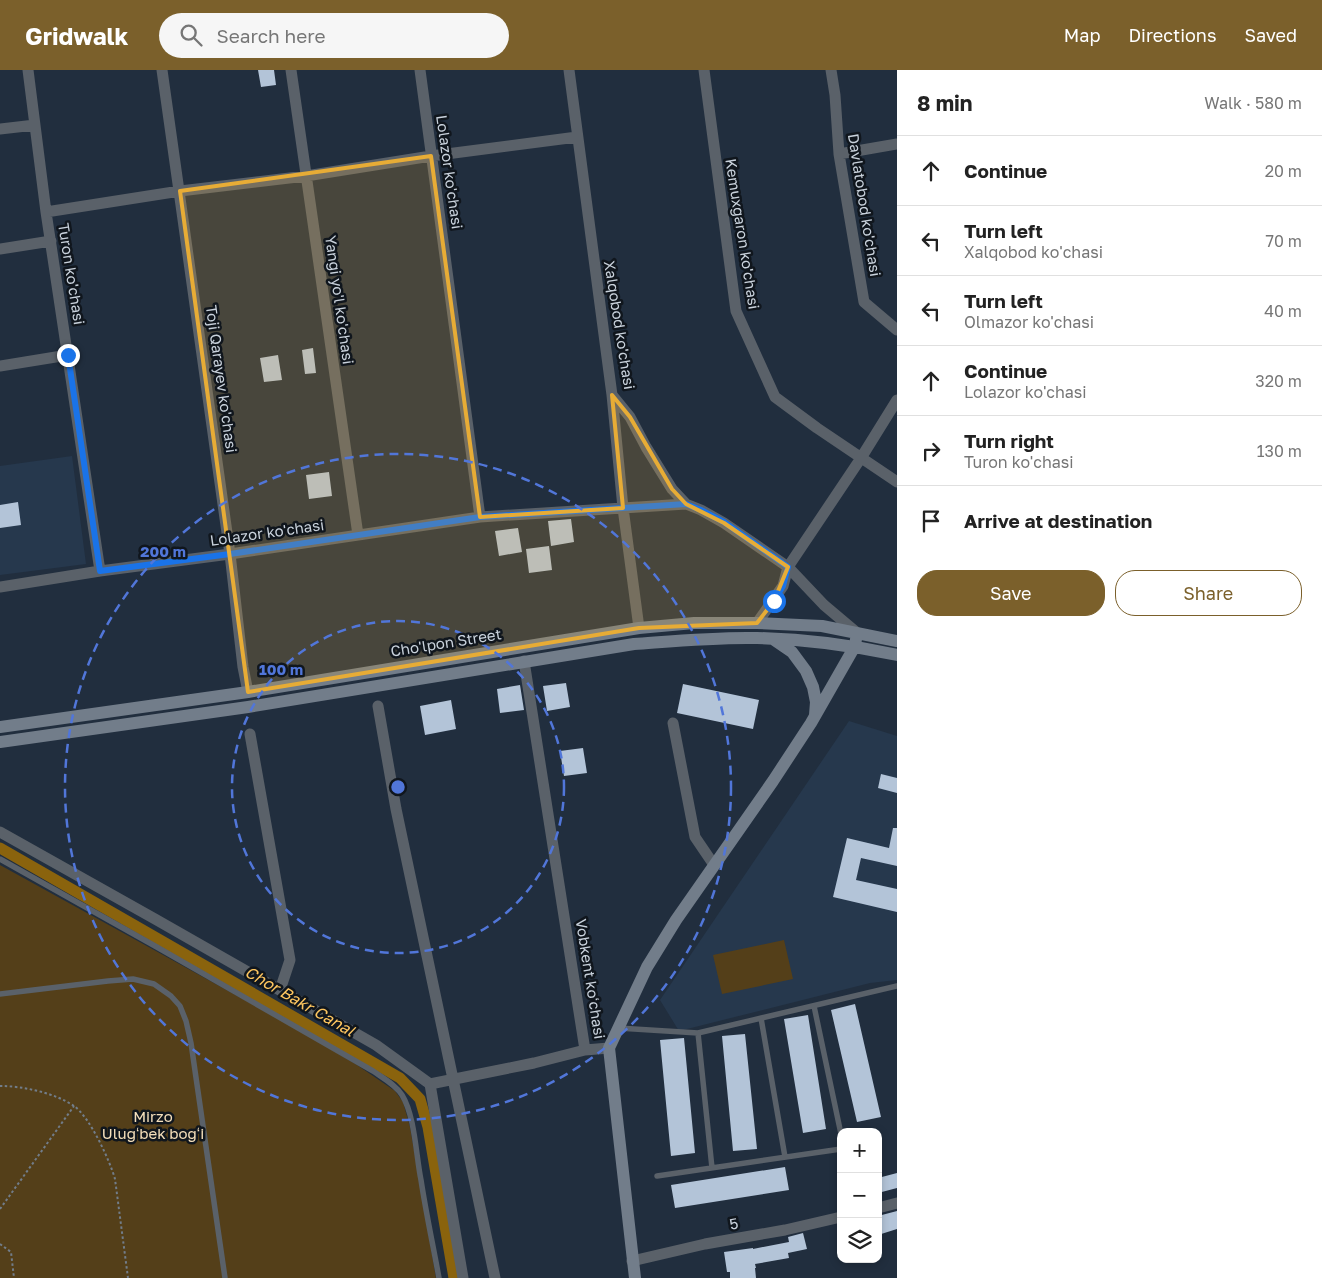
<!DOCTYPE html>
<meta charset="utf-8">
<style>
:root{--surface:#fff;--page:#f6f6f6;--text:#222;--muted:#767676;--line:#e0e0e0;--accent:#7b602b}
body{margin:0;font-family:"Golos Text",sans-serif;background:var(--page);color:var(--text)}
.controls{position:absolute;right:15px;bottom:15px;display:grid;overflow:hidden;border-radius:10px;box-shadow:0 2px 8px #0003}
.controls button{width:45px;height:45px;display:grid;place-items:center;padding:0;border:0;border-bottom:1px solid var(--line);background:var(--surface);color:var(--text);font:25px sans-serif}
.stop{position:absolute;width:15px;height:15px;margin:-11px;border:4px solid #1a73e8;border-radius:50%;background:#fff}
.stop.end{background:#1a73e8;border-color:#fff;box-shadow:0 1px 5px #0008}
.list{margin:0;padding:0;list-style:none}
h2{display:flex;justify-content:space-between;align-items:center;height:65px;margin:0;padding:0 20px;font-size:21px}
h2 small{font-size:16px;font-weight:400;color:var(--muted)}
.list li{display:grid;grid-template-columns:32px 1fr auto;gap:15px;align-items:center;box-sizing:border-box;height:70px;padding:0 20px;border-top:1px solid var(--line)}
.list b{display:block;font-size:19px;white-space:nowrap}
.list p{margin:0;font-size:16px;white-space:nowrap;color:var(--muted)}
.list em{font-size:16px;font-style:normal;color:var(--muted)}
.actions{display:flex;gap:10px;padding:15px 20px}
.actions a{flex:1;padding:11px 0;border:1px solid var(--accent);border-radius:20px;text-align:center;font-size:18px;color:var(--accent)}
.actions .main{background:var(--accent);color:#fff}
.icon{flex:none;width:28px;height:28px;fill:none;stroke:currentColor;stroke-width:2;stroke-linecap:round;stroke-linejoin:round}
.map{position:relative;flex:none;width:897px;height:1208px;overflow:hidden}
header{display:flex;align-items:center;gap:30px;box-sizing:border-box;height:70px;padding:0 25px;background:var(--accent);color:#fff}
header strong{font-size:24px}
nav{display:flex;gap:28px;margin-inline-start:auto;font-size:18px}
.search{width:350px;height:45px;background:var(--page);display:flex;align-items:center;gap:12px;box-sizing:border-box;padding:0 18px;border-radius:28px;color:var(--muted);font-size:19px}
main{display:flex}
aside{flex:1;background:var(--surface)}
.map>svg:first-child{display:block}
.built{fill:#26384d}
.green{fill:#543f19}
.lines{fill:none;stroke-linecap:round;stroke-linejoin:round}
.canal{stroke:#8a630d;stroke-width:11}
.building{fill:#b3c4d8}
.path{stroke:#727d8a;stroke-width:2;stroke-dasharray:2.5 2.5;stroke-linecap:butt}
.service{stroke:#5a6169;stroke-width:5.5}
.minor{stroke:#5a6169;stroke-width:11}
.secondary{stroke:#727d8a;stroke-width:12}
.route{stroke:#1a73e8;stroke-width:6}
.marked{fill:#e7ac36;fill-opacity:0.2;stroke:#e7ac36;stroke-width:4;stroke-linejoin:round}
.ring{fill:none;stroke:#5176d9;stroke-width:2.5;stroke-dasharray:9 6}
.labels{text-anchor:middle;stroke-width:5;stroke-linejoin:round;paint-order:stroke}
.street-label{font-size:15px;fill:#c9d2dc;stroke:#10161d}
.park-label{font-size:15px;fill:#f6e0bb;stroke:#10161d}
.water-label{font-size:16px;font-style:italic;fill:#fec660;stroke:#10161d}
.centre{fill:#5176d9;stroke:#10161d;stroke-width:2.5}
.ring-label{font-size:15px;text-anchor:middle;font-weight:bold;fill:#5176d9;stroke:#10161d;stroke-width:5;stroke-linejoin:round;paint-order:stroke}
</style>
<header>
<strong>Gridwalk</strong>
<div class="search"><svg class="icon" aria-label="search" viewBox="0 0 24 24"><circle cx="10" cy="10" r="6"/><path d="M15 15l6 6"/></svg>Search here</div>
<nav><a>Map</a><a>Directions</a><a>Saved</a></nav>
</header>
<main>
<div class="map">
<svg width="897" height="1208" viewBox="0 0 897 1208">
<rect width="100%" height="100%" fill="#212e3e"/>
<!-- built -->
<path class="built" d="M 72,386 L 86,494 L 0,505 L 0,396 Z
M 849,651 L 897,666 L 897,910 L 870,913 L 679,961 L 660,930 Z"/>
<!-- green -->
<path class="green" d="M 0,795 L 297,959 L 357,995 L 395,1021 L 403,1032 L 410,1057 L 436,1208 L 0,1208 Z
M 784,870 L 793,909 L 722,924 L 713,885 Z"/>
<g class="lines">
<!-- canal -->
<path class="canal" d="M 0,778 L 400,1008 L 420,1029 L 428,1057 L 454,1208"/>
</g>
<!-- building -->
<path class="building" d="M 258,0 L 274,0 L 276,15 L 261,17 Z
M 313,278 L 316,303 L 305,304 L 302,280 Z
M 278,285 L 282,310 L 264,312 L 260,288 Z
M 329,402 L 332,426 L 309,429 L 306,405 Z
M 18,432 L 21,455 L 0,458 L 0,435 Z
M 571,449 L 574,472 L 551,476 L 548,451 Z
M 518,458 L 522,482 L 499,486 L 495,461 Z
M 549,476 L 552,500 L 529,503 L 526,479 Z
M 566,613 L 570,637 L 547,641 L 543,616 Z
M 683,614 L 759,630 L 753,659 L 677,643 Z
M 520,615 L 524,640 L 500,643 L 497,619 Z
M 451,630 L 456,659 L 425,665 L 420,636 Z
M 583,678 L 587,703 L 564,706 L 560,681 Z
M 881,704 L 897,708 L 897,723 L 878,718 Z
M 893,758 L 897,758 L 897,796 L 861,788 L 856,810 L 897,819 L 897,842 L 833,827 L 847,768 L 889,778 Z
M 855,934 L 881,1047 L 857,1052 L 831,940 Z
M 808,945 L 826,1059 L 803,1063 L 784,949 Z
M 745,964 L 757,1079 L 733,1081 L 722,966 Z
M 684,968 L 695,1083 L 671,1086 L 660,970 Z
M 785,1097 L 789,1120 L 675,1138 L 671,1115 Z
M 897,1103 L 897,1118 L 878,1123 L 878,1108 Z
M 897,1141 L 897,1159 L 878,1165 L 878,1146 Z
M 803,1163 L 807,1179 L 788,1183 L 789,1188 L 755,1194 L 756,1198 L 755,1198 L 756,1208 L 730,1208 L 730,1202 L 727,1202 L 724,1182 L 753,1178 L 753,1179 L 789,1172 L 788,1167 Z"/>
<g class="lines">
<!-- path -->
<path class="path" d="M 0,1016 C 23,1016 55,1023 74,1036 C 90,1047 110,1091 115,1109 L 128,1208
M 0,1139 L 74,1036
M 0,1174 L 11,1182 L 14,1208"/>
<!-- service -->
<path class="service" d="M 0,789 L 155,876 L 373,1001 C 383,1008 396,1015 402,1025 C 415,1046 416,1086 421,1110 C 426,1143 433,1175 439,1208
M 0,924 L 108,911 L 133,909 L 154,914 L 171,926 L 180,936 L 186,951 L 191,973 L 225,1208
M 814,936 L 841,1064
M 761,948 L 785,1087
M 618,958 L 698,963 L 897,916
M 698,963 L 712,1098
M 657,1106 L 841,1079"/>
<!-- minor -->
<path class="minor" d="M 28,0 L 46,142 L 100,501
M 162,0 L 230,484 L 243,597 L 248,622
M 291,0 L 358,465
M 420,0 L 480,447
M 569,0 L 612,325 L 630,347 L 646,377 L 672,419 L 686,434 L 701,440 L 724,453 L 788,497 L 824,535 L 856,562
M 704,0 L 736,241 L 775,327 L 817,358 L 897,412
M 831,0 L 835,25 L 839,84 L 864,232 L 897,260
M 0,59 L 35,55
M 839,84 L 897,74
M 46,142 L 180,121 L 306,106 L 431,86 L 577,67
M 0,179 L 51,171
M 0,296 L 68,285
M 612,325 L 623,438 L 639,558
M 0,517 L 100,501 L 230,484 L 480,447 L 686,434
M 757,553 L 783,516 L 788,497 L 861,388 L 897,330
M 524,591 L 585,980
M 378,636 L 396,739 L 495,1208
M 673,653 L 695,767 L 714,795
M 250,664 L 290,890 L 280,920
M 0,762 L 155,849 L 376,975 L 430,1014 L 463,1208
M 430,1014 L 534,993 L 585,980 L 609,978
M 878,1138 L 897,1133
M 632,1191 L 705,1174 L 785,1160 L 841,1147"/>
<!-- secondary -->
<path class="secondary" d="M 773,569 L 792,582 L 806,601 L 813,617 L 816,632 L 815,645
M 0,657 L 248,622 L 639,558 L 694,553 L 757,553 L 822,556 L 897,571
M 0,672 L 248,637 L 634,574 C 675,571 716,567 757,568 C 804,569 851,575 897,585
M 635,1208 L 609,978 L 647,897 L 676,850 L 773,711 L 811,653 L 855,576 L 856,569"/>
</g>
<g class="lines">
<!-- route -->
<path class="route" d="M 68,285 L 100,501 L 230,484 L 480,447 L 686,434 L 701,440 L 724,452 L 788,497 L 783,516 L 774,531"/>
</g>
<!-- marked area -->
<path class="marked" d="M 431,86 L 480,447 L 623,438 L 612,325 L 630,347 L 672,419 L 686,434 L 724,453 L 788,497 L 774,531 L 757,553 L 639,558 L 248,622 L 180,121 Z"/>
<!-- distance rings -->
<g class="ring">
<circle cx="398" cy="717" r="166"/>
<circle cx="398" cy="717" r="333"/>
</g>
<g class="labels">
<!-- street labels -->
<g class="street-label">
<text transform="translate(449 102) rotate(82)" y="5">Lolazor ko'chasi</text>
<text transform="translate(864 135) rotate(81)" y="5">Davlatobod ko'chasi</text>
<text transform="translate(742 164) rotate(81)" y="5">Kemuxgaron ko'chasi</text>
<text transform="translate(71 204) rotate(81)" y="5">Turon ko'chasi</text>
<text transform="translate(339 230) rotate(82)" y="5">Yangi yo'l ko'chasi</text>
<text transform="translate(619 255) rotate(81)" y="5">Xalqobod ko'chasi</text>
<text transform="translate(221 309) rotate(82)" y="5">Toji Qarayev ko'chasi</text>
<text transform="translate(267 463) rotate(-8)" y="5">Lolazor ko'chasi</text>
<text transform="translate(446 573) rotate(-9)" y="5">Cho'lpon Street</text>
<text transform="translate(590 909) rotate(81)" y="5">Vobkent koʻchasi</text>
<text transform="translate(734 1154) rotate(-10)" y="5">5</text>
</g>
<!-- park labels -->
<g class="park-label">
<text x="153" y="1052">Mirzo<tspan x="153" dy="17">Ulugʻbek bogʻi</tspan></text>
</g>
<!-- water labels -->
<g class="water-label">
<text transform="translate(300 931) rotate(30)" y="6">Chor Bakr Canal</text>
</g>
</g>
<circle cx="398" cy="717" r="8" class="centre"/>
<g class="ring-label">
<text x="163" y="487">200 m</text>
<text x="281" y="605">100 m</text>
</g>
</svg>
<div class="controls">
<button>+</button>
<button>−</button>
<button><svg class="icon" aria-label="layers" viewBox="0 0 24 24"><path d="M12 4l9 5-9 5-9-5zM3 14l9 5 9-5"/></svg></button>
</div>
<div class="stop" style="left:774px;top:531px"></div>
<div class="stop end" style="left:68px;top:285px"></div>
</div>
<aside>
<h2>8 min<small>Walk · 580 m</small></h2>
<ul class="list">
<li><svg class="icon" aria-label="ahead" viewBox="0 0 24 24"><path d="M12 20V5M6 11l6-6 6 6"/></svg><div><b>Continue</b></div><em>20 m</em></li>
<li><svg class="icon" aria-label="left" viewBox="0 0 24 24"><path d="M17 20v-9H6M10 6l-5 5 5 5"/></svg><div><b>Turn left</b><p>Xalqobod ko'chasi</p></div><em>70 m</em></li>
<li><svg class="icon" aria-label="left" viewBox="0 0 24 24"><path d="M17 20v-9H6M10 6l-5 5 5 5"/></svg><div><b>Turn left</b><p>Olmazor ko'chasi</p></div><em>40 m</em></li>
<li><svg class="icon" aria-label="ahead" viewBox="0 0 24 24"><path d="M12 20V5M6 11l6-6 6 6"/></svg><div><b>Continue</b><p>Lolazor ko'chasi</p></div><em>320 m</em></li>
<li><svg class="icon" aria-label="right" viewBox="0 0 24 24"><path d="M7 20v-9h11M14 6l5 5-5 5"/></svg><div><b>Turn right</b><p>Turon ko'chasi</p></div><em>130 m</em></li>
<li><svg class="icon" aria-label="arrive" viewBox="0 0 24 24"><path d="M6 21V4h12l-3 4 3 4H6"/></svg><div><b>Arrive at destination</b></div></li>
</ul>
<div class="actions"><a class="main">Save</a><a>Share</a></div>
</aside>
</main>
